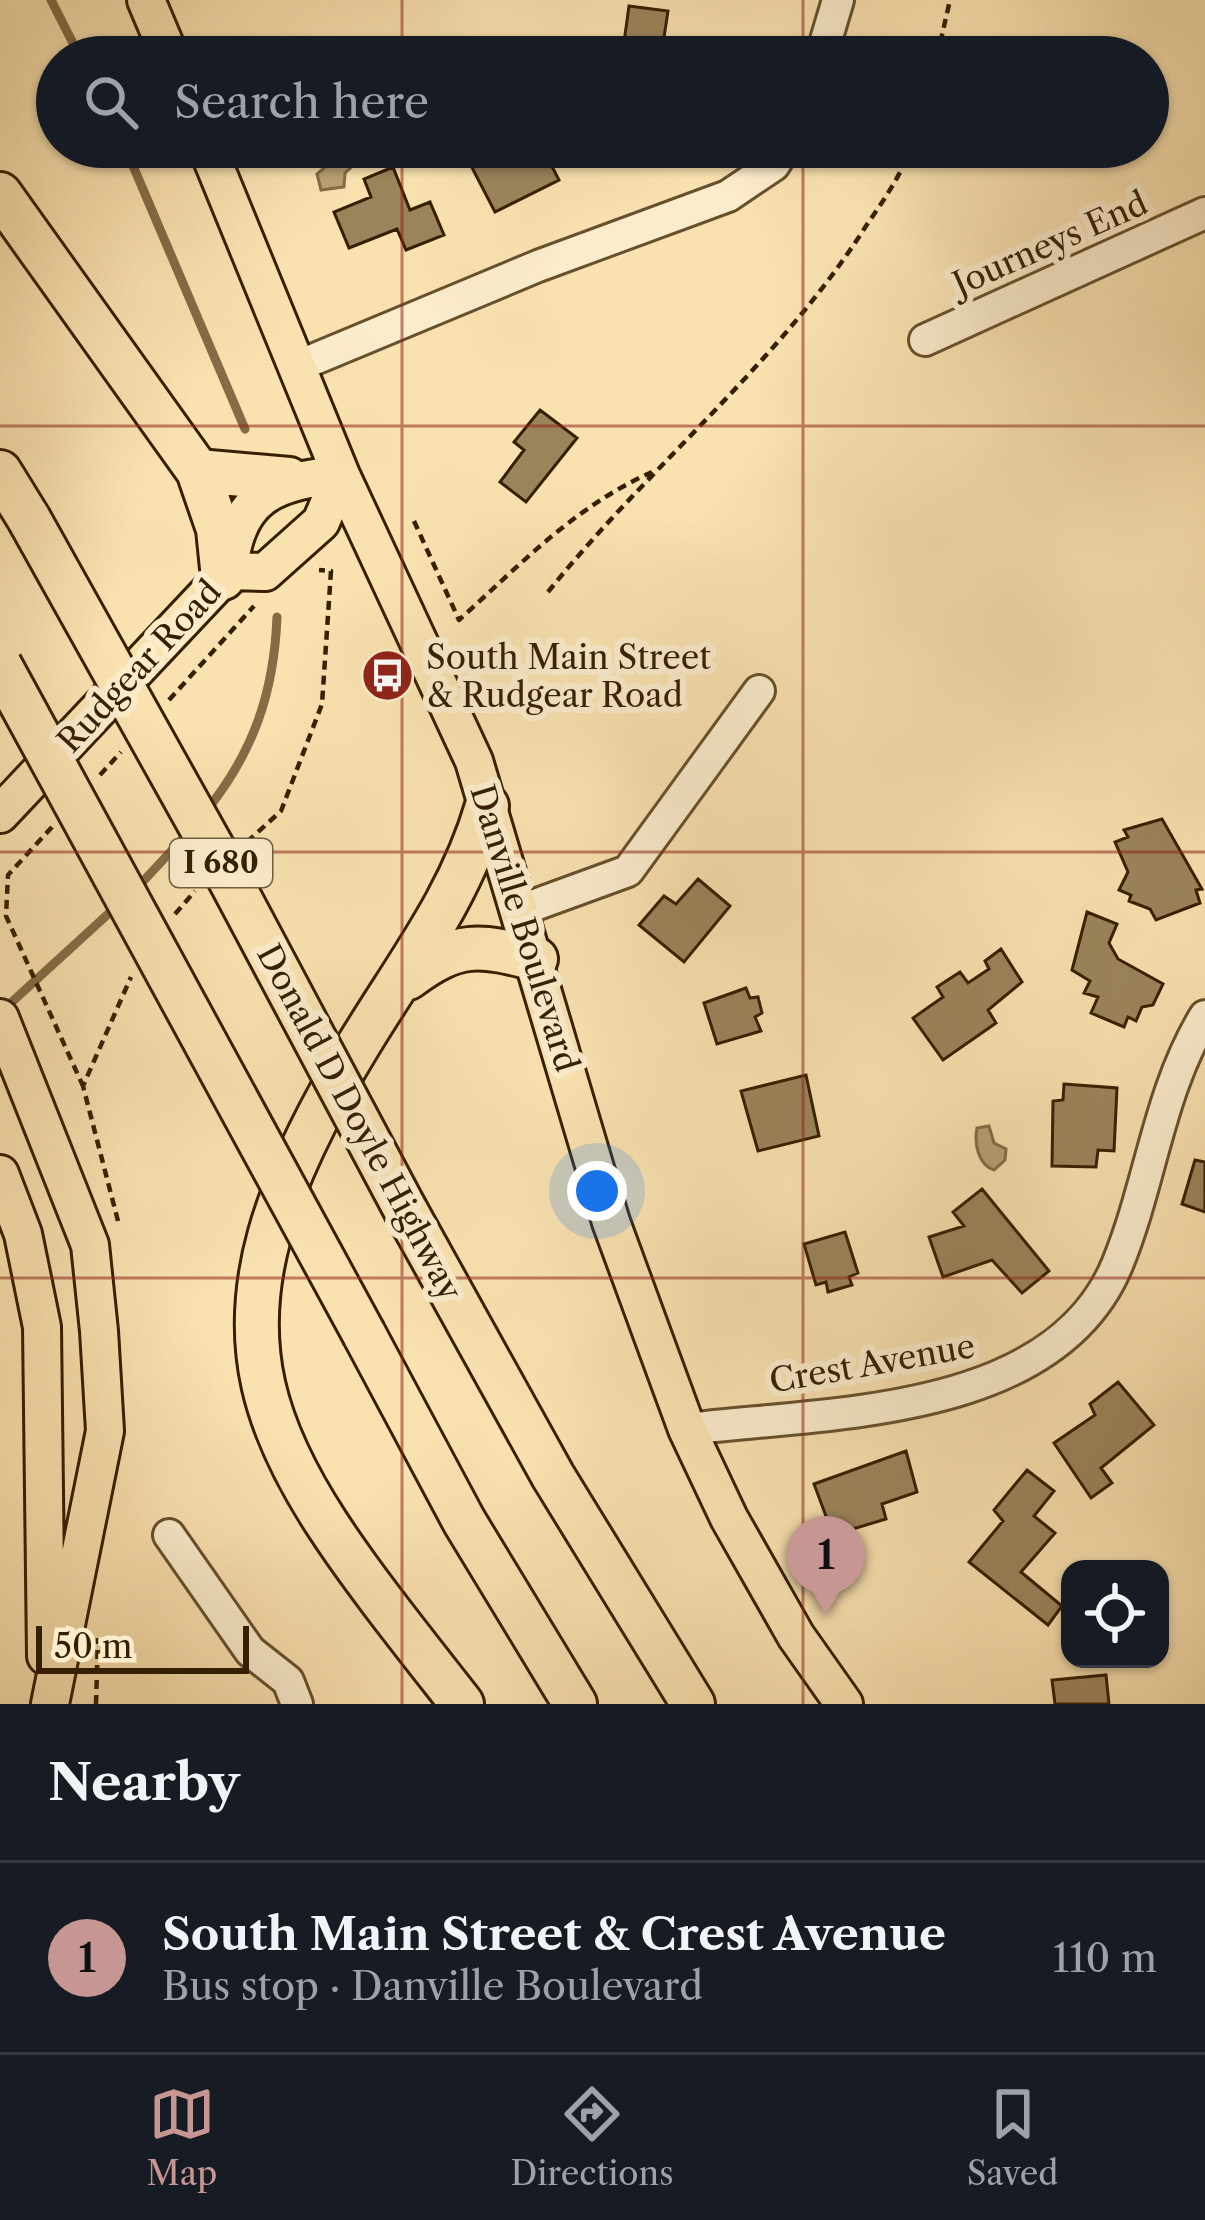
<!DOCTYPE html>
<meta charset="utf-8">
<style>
:root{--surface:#171b24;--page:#20242c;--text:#f1f3f6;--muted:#9ea1a6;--line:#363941;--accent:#c59692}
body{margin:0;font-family:"Libre Caslon Text",serif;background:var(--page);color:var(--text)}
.controls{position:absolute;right:36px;bottom:36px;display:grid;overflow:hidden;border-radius:24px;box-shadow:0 3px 9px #0004}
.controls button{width:108px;height:108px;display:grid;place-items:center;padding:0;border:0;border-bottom:3px solid var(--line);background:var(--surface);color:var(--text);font:60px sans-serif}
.scale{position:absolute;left:36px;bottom:30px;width:213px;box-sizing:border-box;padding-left:12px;border:6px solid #361f01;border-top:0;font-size:33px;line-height:42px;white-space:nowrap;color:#361f01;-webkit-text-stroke:9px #fbeccc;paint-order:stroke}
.you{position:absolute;left:597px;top:1191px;width:42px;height:42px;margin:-30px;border:9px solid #fff;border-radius:50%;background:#1a73e8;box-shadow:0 0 0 18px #1a73e833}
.badge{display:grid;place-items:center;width:78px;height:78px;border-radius:50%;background:var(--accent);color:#111;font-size:39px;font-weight:700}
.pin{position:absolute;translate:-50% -99px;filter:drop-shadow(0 3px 6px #0008)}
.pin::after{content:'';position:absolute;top:63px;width:42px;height:36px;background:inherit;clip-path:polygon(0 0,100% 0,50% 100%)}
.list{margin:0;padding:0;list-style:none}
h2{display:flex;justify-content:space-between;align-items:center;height:156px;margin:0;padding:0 48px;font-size:51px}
h2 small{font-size:39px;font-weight:400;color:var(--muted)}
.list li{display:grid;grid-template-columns:78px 1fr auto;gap:36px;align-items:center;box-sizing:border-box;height:192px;padding:0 48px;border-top:3px solid var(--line)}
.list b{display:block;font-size:45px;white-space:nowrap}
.list p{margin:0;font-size:39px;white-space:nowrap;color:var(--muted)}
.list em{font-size:39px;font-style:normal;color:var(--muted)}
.icon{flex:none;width:66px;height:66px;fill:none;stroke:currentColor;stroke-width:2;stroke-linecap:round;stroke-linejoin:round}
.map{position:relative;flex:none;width:1205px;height:1704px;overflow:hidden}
.search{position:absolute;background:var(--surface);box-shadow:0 3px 9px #0004;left:36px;right:36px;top:36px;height:132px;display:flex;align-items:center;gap:30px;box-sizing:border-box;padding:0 42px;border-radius:66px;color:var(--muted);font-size:45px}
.sheet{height:348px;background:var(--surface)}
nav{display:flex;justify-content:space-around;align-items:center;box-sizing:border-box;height:168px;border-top:3px solid var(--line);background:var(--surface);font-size:33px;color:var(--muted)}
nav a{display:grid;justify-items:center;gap:6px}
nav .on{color:var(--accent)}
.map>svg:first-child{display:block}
.water{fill:#b7a074;stroke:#836c46;stroke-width:3}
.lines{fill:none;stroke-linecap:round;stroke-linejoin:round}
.stream{stroke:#836c46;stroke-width:9}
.building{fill:#9b845c;stroke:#361f01;stroke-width:3}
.minor-casing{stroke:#67502d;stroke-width:36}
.major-casing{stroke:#361f01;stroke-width:42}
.highway-casing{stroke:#361f01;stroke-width:48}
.path{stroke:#361f01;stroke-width:4.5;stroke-dasharray:9 6;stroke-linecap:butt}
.minor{stroke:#fbeccc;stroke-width:30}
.major{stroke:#f9e2b0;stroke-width:36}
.highway{stroke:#f9e2b0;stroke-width:42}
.highway-bridge-casing{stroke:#361f01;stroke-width:48;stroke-linecap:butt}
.highway-bridge{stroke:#f9e2b0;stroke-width:42}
.grid{fill:none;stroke:#8f2418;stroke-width:3;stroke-opacity:0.55}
.labels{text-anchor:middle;stroke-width:12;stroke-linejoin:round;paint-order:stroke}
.shield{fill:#fbeccc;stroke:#715c3e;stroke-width:3}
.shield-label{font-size:30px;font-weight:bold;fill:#361f01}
.street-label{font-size:33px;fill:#361f01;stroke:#fbeccc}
.poi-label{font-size:33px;fill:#361f01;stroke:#fbeccc;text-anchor:start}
</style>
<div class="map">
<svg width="1205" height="1704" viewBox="0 0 1205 1704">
<rect width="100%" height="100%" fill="#f9e2b0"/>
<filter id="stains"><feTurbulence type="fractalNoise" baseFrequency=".00167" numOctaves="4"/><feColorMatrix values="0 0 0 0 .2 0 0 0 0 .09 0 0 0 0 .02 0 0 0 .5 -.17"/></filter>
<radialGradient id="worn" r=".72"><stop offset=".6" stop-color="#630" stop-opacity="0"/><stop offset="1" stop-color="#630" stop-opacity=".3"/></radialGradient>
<!-- water -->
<path class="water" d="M 348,147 L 357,162 L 345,173 L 344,187 L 321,190 L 317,174 Z
M 989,1126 L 994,1143 L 1006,1149 L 1005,1160 L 994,1170 C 978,1165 974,1143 977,1128 Z"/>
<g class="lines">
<!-- stream -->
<path class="stream" d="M 51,0 L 80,57
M 125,147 L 245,429
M 207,810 C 254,751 274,692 277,617
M 135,890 L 189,832
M 2,1011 L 118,905"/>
</g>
<!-- building -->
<path class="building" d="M 629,6 L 668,11 L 661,57 L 622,57 Z
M 494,147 L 542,147 L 559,180 L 495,212 L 468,160 Z
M 393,167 L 410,210 L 430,202 L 444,235 L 406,250 L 397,229 L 349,248 L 334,212 L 371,197 L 364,179 Z
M 540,410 L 577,438 L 526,502 L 500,482 L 524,450 L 514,442 Z
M 1162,819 L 1202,889 L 1196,890 L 1200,903 L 1156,920 L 1150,909 L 1129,901 L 1131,895 L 1119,890 L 1128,872 L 1115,842 L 1128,837 L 1124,830 Z
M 698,879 L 730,906 L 684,962 L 639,925 L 664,896 L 676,904 Z
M 1087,912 L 1117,924 L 1109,943 L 1118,959 L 1163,984 L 1153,1005 L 1142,1007 L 1136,1021 L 1128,1017 L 1124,1027 L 1091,1013 L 1098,997 L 1084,993 L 1090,981 L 1072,970 Z
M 1001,949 L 1022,982 L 988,1010 L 996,1023 L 943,1060 L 913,1018 L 943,997 L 937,987 L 960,972 L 968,983 L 989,969 L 985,961 Z
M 746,988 L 750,998 L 758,997 L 762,1013 L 755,1017 L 761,1031 L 717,1044 L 704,1003 Z
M 806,1075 L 819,1136 L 758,1151 L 741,1091 Z
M 1064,1084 L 1117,1088 L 1114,1151 L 1098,1150 L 1096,1167 L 1052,1166 L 1053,1101 L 1063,1100 Z
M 1195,1160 L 1205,1162 L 1205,1212 L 1182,1204 Z
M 982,1189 L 1049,1271 L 1022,1293 L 992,1260 L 943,1277 L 929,1237 L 964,1226 L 953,1212 Z
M 845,1232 L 858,1273 L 849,1277 L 852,1285 L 828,1292 L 826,1282 L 816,1285 L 804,1244 Z
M 1118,1382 L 1154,1425 L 1101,1468 L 1112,1483 L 1091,1498 L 1054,1443 L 1095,1415 L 1090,1404 Z
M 906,1451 L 917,1492 L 882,1504 L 886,1519 L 833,1535 L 814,1484 Z
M 1027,1470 L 1054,1491 L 1034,1516 L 1055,1533 L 1021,1572 L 1062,1606 L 1048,1625 L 969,1562 L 1003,1521 L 994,1510 Z
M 1106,1675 L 1109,1704 L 1055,1704 L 1052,1680 Z"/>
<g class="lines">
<defs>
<path id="minor" d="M 821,57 L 838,0
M 925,340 L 1205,213
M 298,366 L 538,266 L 728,196 L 774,165 L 785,147
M 521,910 L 628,871 L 759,691
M 687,1429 C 826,1412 1053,1418 1117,1265 C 1151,1183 1158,1093 1205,1016
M 169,1535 L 250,1651 L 288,1681 L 297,1704"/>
<path id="major" d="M 146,0 L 170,57
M 207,147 L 341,475 L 474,761 L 611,1222 L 687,1429 L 729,1518 L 796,1636 L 844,1704
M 229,571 L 265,572 L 321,522 L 341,475
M 0,814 L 229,571 C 235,497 274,480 341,475
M 0,1018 L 90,1245 L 99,1331 L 105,1431 L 50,1704
M 0,1174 L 23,1234 L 42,1327 L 46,1656"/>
<path id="highway" d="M 0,194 L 198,471 L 218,529 L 223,578
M 198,471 L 289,479
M 0,472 L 29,519
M 408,978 C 458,941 478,944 536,959
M 406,1211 L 553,1476 L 693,1704
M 364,1334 L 464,1521 L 575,1704
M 462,1704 C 262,1449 172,1350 359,1044 C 407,965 461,896 487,806"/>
</defs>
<!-- minor casing -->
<use href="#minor" class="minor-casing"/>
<!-- major casing -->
<use href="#major" class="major-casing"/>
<!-- highway casing -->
<use href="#highway" class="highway-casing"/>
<!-- path -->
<path class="path" d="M 937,57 L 950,0
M 414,521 L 459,620 C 521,564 574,507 652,472
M 548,592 C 649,466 779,363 866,226 C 883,201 901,176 911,147
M 169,700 L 254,606
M 100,775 L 121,752
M 52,827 L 8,875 L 6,916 L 83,1086
M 247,842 L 281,811 L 322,704 L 331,571 L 319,570
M 175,914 L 195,891
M 118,1221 L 83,1086 L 131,977
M 96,1704 L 98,1638"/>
<!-- minor -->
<use href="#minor" class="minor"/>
<!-- major -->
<use href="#major" class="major"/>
<!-- highway -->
<use href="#highway" class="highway"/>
<defs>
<path id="highway-bridge" d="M 29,519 L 221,863 L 406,1211
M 0,665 L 364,1334"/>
</defs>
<!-- highway-bridge casing -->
<use href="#highway-bridge" class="highway-bridge-casing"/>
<!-- highway-bridge -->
<use href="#highway-bridge" class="highway-bridge"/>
</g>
<!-- grid -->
<path class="grid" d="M 402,0 L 402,57M 803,0 L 803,57M 402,147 L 402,1704M 803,147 L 803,1704M 0,426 L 1205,426M 0,852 L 1205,852M 0,1278 L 1205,1278"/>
<!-- icons -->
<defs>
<symbol id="bus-disc" viewBox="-11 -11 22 22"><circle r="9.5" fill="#8f2418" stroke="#fbeccc"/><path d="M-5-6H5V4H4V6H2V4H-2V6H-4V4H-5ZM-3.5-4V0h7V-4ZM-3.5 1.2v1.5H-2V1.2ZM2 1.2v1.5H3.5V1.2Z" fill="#fff"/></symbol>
</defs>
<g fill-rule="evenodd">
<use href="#bus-disc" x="358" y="646" width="59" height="59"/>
</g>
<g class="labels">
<!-- shield labels -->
<rect class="shield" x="170" y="839" width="102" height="48" rx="9"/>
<g class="shield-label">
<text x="221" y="873">I 680</text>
</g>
<!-- street labels -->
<g class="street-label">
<text transform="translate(1050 243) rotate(-24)" y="12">Journeys End</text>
<text transform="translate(139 666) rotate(-47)" y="12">Rudgear Road</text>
<text transform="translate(525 928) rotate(73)" y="12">Danville Boulevard</text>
<text transform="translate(360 1122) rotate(62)" y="12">Donald D Doyle Highway</text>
<text transform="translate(872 1363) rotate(-10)" y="12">Crest Avenue</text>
</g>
<!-- poi labels -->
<g class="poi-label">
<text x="426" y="669">South Main Street<tspan x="426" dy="38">&amp; Rudgear Road</tspan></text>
</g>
</g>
<rect width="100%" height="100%" filter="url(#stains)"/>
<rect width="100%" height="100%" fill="url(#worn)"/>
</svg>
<div class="controls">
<button><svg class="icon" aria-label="locate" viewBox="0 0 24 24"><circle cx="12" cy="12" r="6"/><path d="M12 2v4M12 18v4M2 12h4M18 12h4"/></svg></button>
</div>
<div class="scale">50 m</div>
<div class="you"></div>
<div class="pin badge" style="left:826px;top:1615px">1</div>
<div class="search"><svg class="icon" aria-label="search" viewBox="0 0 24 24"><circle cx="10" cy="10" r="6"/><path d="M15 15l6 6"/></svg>Search here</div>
</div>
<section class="sheet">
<h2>Nearby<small></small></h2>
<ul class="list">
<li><span class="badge">1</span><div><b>South Main Street &amp; Crest Avenue</b><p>Bus stop · Danville Boulevard</p></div><em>110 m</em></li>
</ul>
</section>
<nav>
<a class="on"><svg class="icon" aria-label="map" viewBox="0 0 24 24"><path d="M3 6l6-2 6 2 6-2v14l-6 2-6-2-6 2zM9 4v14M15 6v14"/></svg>Map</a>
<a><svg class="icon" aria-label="directions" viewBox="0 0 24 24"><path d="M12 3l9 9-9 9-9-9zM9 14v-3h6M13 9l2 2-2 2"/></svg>Directions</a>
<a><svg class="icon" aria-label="saved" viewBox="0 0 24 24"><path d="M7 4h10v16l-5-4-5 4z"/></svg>Saved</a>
</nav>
